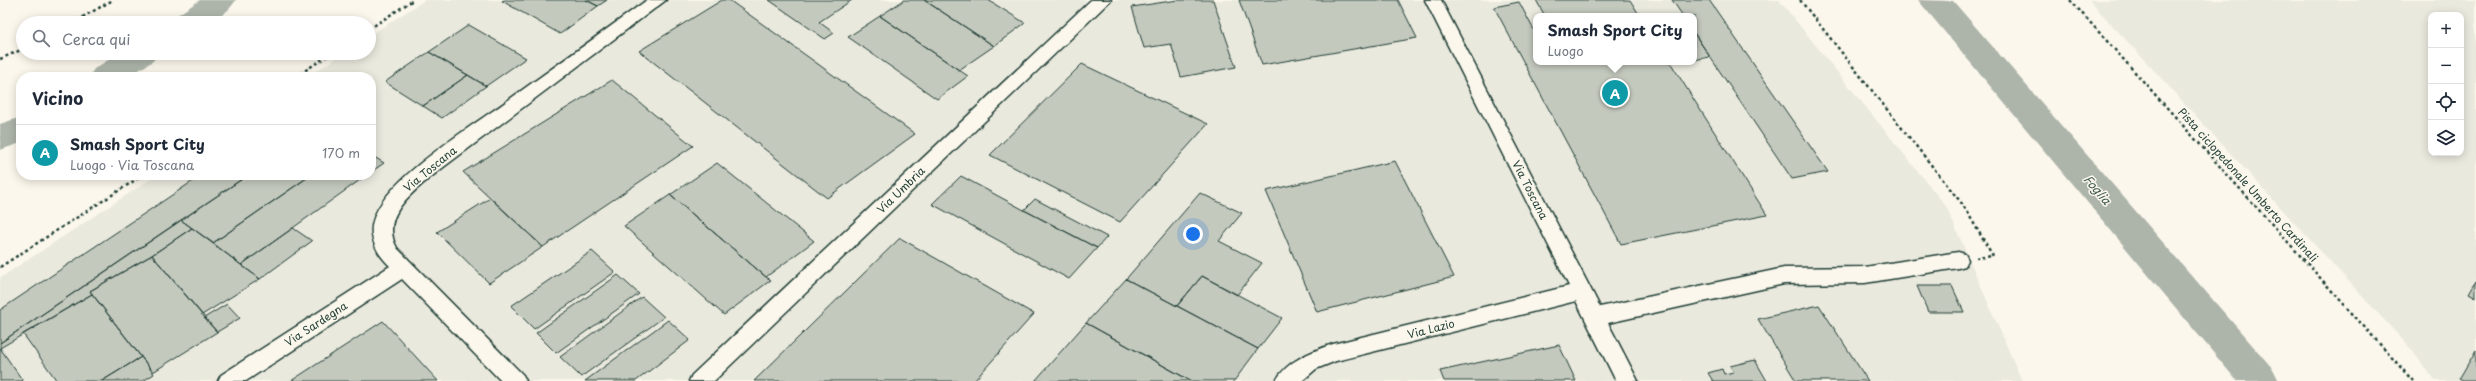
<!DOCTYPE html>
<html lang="it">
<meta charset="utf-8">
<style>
:root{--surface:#fff;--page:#f2f2f3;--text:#1f2937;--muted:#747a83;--line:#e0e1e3;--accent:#0b8043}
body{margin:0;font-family:"Playpen Sans",sans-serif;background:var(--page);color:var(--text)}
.controls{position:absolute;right:12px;top:12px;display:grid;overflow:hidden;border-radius:8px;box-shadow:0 2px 10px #0003}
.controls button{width:36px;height:36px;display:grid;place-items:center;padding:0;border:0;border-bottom:1px solid var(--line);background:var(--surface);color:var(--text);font:20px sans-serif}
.you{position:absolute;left:1193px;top:234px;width:14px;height:14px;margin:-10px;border:3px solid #fff;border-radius:50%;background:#1a73e8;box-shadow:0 0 0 6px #1a73e833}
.badge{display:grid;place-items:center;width:26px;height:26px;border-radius:50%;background:var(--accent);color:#fff;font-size:13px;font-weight:700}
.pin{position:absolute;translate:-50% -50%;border:2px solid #fff;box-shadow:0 1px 4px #0006}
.popup{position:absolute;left:1533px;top:13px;width:164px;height:52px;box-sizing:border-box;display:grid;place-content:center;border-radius:8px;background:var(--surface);filter:drop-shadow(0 1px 3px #0005);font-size:13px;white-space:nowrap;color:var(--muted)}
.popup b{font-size:15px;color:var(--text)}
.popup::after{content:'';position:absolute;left:50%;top:100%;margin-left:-8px;border:8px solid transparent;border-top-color:var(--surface)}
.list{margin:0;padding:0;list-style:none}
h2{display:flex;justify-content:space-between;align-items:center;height:52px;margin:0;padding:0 16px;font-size:17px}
h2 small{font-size:13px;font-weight:400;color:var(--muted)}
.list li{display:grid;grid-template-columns:26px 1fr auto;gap:12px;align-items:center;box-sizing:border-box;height:56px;padding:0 16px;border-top:1px solid var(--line)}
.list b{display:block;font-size:15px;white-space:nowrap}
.list p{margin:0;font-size:13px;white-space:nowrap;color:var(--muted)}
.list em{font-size:13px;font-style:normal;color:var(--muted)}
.icon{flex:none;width:22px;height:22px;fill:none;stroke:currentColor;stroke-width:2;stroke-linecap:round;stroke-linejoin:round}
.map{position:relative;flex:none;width:2476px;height:381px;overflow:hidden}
.search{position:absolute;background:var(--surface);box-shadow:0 2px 10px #0003;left:16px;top:16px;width:360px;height:44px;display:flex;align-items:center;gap:10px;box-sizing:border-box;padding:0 14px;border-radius:22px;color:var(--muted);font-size:15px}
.panel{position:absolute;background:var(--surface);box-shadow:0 2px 10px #0003;left:16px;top:72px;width:360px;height:108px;border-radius:16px}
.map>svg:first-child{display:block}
.built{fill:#eae9de;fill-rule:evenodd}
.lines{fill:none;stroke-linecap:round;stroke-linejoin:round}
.river{fill:#adb4aa;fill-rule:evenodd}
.building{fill:#c4c9be;stroke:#1f3d34}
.minor-casing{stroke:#1f3d34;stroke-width:3}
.path{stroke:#1f3d34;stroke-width:2.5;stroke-dasharray:3 3;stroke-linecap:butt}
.minor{fill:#fbf7ec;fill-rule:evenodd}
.labels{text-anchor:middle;stroke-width:3;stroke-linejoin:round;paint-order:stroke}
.street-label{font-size:11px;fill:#1f3d34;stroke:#fbf7ec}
.water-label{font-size:12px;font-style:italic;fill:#425b52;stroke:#fbf7ec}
</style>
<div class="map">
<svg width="2476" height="381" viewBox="0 0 2476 381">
<rect width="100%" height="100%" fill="#fbf7ec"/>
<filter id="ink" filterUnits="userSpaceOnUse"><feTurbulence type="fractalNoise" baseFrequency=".025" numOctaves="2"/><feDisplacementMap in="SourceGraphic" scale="8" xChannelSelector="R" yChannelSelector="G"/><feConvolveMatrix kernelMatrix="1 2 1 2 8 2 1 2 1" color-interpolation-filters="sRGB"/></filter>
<g filter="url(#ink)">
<!-- built -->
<path class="built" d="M 425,0 L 1779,0 L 1946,206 L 2022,381 L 0,381 L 0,278 L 157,175 L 371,175 L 371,77 L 307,77 L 344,53 L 369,53 L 369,36 ZM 1536,16 L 1694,16 L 1694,62 L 1536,62 Z
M 2089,0 L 2476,0 L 2476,381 L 2435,381 L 2410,348 ZM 2431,15 L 2461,15 L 2461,153 L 2431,153 Z"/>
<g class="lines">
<!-- river -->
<path class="river" d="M 200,0 L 236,0 C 220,25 198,23 172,23 L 176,16 Z
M 1918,0 L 1953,1 L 2273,369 L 2279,381 L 2237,381 Z
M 119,53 L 158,53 L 153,61 L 128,77 L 89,77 L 94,69 Z
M 21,117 L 21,143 L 0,150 L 0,124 Z"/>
</g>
<!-- building -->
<path class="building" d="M 504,0 L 586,0 L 598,6 L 560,34 L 502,1 Z
M 586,0 L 607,0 L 598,6 Z
M 722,0 L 729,0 L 915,134 L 827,198 L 639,51 Z
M 769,0 L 852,0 L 819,22 L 834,33 L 825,39 Z
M 904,0 L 924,0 L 994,46 L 959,70 L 880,16 Z
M 924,0 L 988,0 L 1025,23 L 994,46 Z
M 1178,0 L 1213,0 L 1236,67 L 1181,77 L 1171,44 L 1144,48 L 1132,7 Z
M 1239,0 L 1398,0 L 1417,38 L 1262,65 Z
M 1536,0 L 1630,0 L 1640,16 L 1545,16 Z
M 1672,0 L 1709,0 L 1828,172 L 1792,179 L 1694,33 L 1694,16 L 1683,16 Z
M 1519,2 L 1536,34 L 1536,62 L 1670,62 L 1767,215 L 1621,244 L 1494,7 Z
M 880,16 L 959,70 L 968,76 L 937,99 L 848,37 Z
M 469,25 L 526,58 L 486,86 L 429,52 Z
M 1694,33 L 1710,57 L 1694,60 Z
M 429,52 L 468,75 L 423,106 L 385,82 Z
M 1082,64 L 1208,124 L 1120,222 L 990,155 Z
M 468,75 L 486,86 L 442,118 L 423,106 Z
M 612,80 L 693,146 L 543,247 L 463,172 Z
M 371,155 L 384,163 L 371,172 Z
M 1395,161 L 1454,277 L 1317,312 L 1266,191 Z
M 717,163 L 814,241 L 766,277 L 670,195 Z
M 202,175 L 248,175 L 0,343 L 0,310 Z
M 248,175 L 311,175 L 213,243 L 181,220 Z
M 311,175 L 367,175 L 241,265 L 213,243 Z
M 961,176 L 1024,210 L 1097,248 L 1069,279 L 932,204 Z
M 1200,193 L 1242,213 L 1219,241 L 1262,263 L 1237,295 L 1202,276 L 1177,306 L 1126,279 Z
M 670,195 L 766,277 L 771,280 L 724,315 L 624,226 Z
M 490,198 L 543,247 L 489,283 L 437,232 Z
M 1035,199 L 1107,237 L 1097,248 L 1024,210 Z
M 181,220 L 192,228 L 152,255 L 90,291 L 92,294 L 0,348 L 0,343 Z
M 192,228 L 260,279 L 202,315 L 152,255 Z
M 293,228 L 312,241 L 260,279 L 241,265 Z
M 900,238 L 1034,314 L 974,381 L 754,381 Z
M 592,251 L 615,272 L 534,329 L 511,306 Z
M 152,255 L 217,332 L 153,372 L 90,291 Z
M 618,275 L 639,294 L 556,353 L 536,333 Z
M 1202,276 L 1282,318 L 1258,349 L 1177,306 Z
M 1126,279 L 1177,306 L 1258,349 L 1234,381 L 1191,381 L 1086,323 Z
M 2476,281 L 2476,297 L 2469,293 Z
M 1917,286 L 1952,286 L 1964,312 L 1928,312 Z
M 92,294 L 141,357 L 102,381 L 57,381 L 23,334 Z
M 642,297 L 664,317 L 581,377 L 560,357 Z
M 227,304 L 240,318 L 217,332 L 204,318 Z
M 1819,305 L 1868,381 L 1796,381 L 1758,319 Z
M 668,320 L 690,340 L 636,381 L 585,381 Z
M 383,321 L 438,381 L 291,381 Z
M 1086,323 L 1191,381 L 1035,381 Z
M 1559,345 L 1576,381 L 1444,381 L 1440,371 Z
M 0,348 L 23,381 L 0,381 Z
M 2476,350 L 2476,381 L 2463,381 L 2459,379 Z
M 141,357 L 154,374 L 143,381 L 102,381 Z
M 1755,360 L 1767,381 L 1713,381 L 1708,373 L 1722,369 L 1724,374 L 1734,372 L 1730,366 Z"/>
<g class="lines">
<defs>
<path id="minor" d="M 647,0 L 666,0 L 441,169 C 417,189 378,214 397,248 L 523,375 L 526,381 L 501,381 L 402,279 L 246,381 L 218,381 L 221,375 L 390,266 C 377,254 367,236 374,218 C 388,177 471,127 507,101 C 553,68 600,34 647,0 Z
M 1091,0 L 1111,0 L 714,381 L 689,381 L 692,375 Z
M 1425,0 L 1441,0 L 1600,307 L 1784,268 L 1865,267 L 1958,252 L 1965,254 L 1968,260 L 1965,266 L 1958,268 L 1865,283 L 1784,284 L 1608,323 L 1638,381 L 1616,381 L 1576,301 L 1336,361 L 1316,369 L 1302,381 L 1276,381 C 1286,361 1313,351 1333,344 L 1569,286 Z"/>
</defs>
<!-- minor casing -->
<use href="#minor" class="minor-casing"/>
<!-- path -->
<path class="path" d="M 1800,0 L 1963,205 L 1993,256 L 1976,258
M 2070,0 L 2413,381
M 72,23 L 113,0
M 369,29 L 413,0
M 0,59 L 23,49
M 295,77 L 332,53
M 0,267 L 143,175"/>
<!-- minor -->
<use href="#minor" class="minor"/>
</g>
</g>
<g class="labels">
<!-- street labels -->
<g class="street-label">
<text transform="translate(430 169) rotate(-39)" y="4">Via Toscana</text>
<text transform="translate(2248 185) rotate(48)" y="4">Pista ciclopedonale Umberto Cardinali</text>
<text transform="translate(901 190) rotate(-44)" y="4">Via Umbria</text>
<text transform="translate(1530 190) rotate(63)" y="4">Via Toscana</text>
<text transform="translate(316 324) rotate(-33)" y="4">Via Sardegna</text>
<text transform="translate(1431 329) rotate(-14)" y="4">Via Lazio</text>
</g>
<!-- water labels -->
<g class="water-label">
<text transform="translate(2097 190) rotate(50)" y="4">Foglia</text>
</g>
</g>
</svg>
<div class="controls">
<button>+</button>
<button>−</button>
<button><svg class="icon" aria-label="locate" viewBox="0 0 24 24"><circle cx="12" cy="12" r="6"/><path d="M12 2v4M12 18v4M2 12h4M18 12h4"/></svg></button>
<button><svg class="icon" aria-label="layers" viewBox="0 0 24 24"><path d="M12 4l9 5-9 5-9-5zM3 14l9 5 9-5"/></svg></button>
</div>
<div class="you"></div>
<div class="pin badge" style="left:1615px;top:93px;background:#0f9aa8">A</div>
<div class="popup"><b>Smash Sport City</b>Luogo</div>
<div class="search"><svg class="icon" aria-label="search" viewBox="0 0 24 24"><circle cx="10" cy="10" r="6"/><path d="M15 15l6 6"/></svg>Cerca qui</div>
<section class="panel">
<h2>Vicino<small></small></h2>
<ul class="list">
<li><span class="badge" style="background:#0f9aa8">A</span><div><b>Smash Sport City</b><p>Luogo · Via Toscana</p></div><em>170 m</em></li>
</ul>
</section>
</div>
